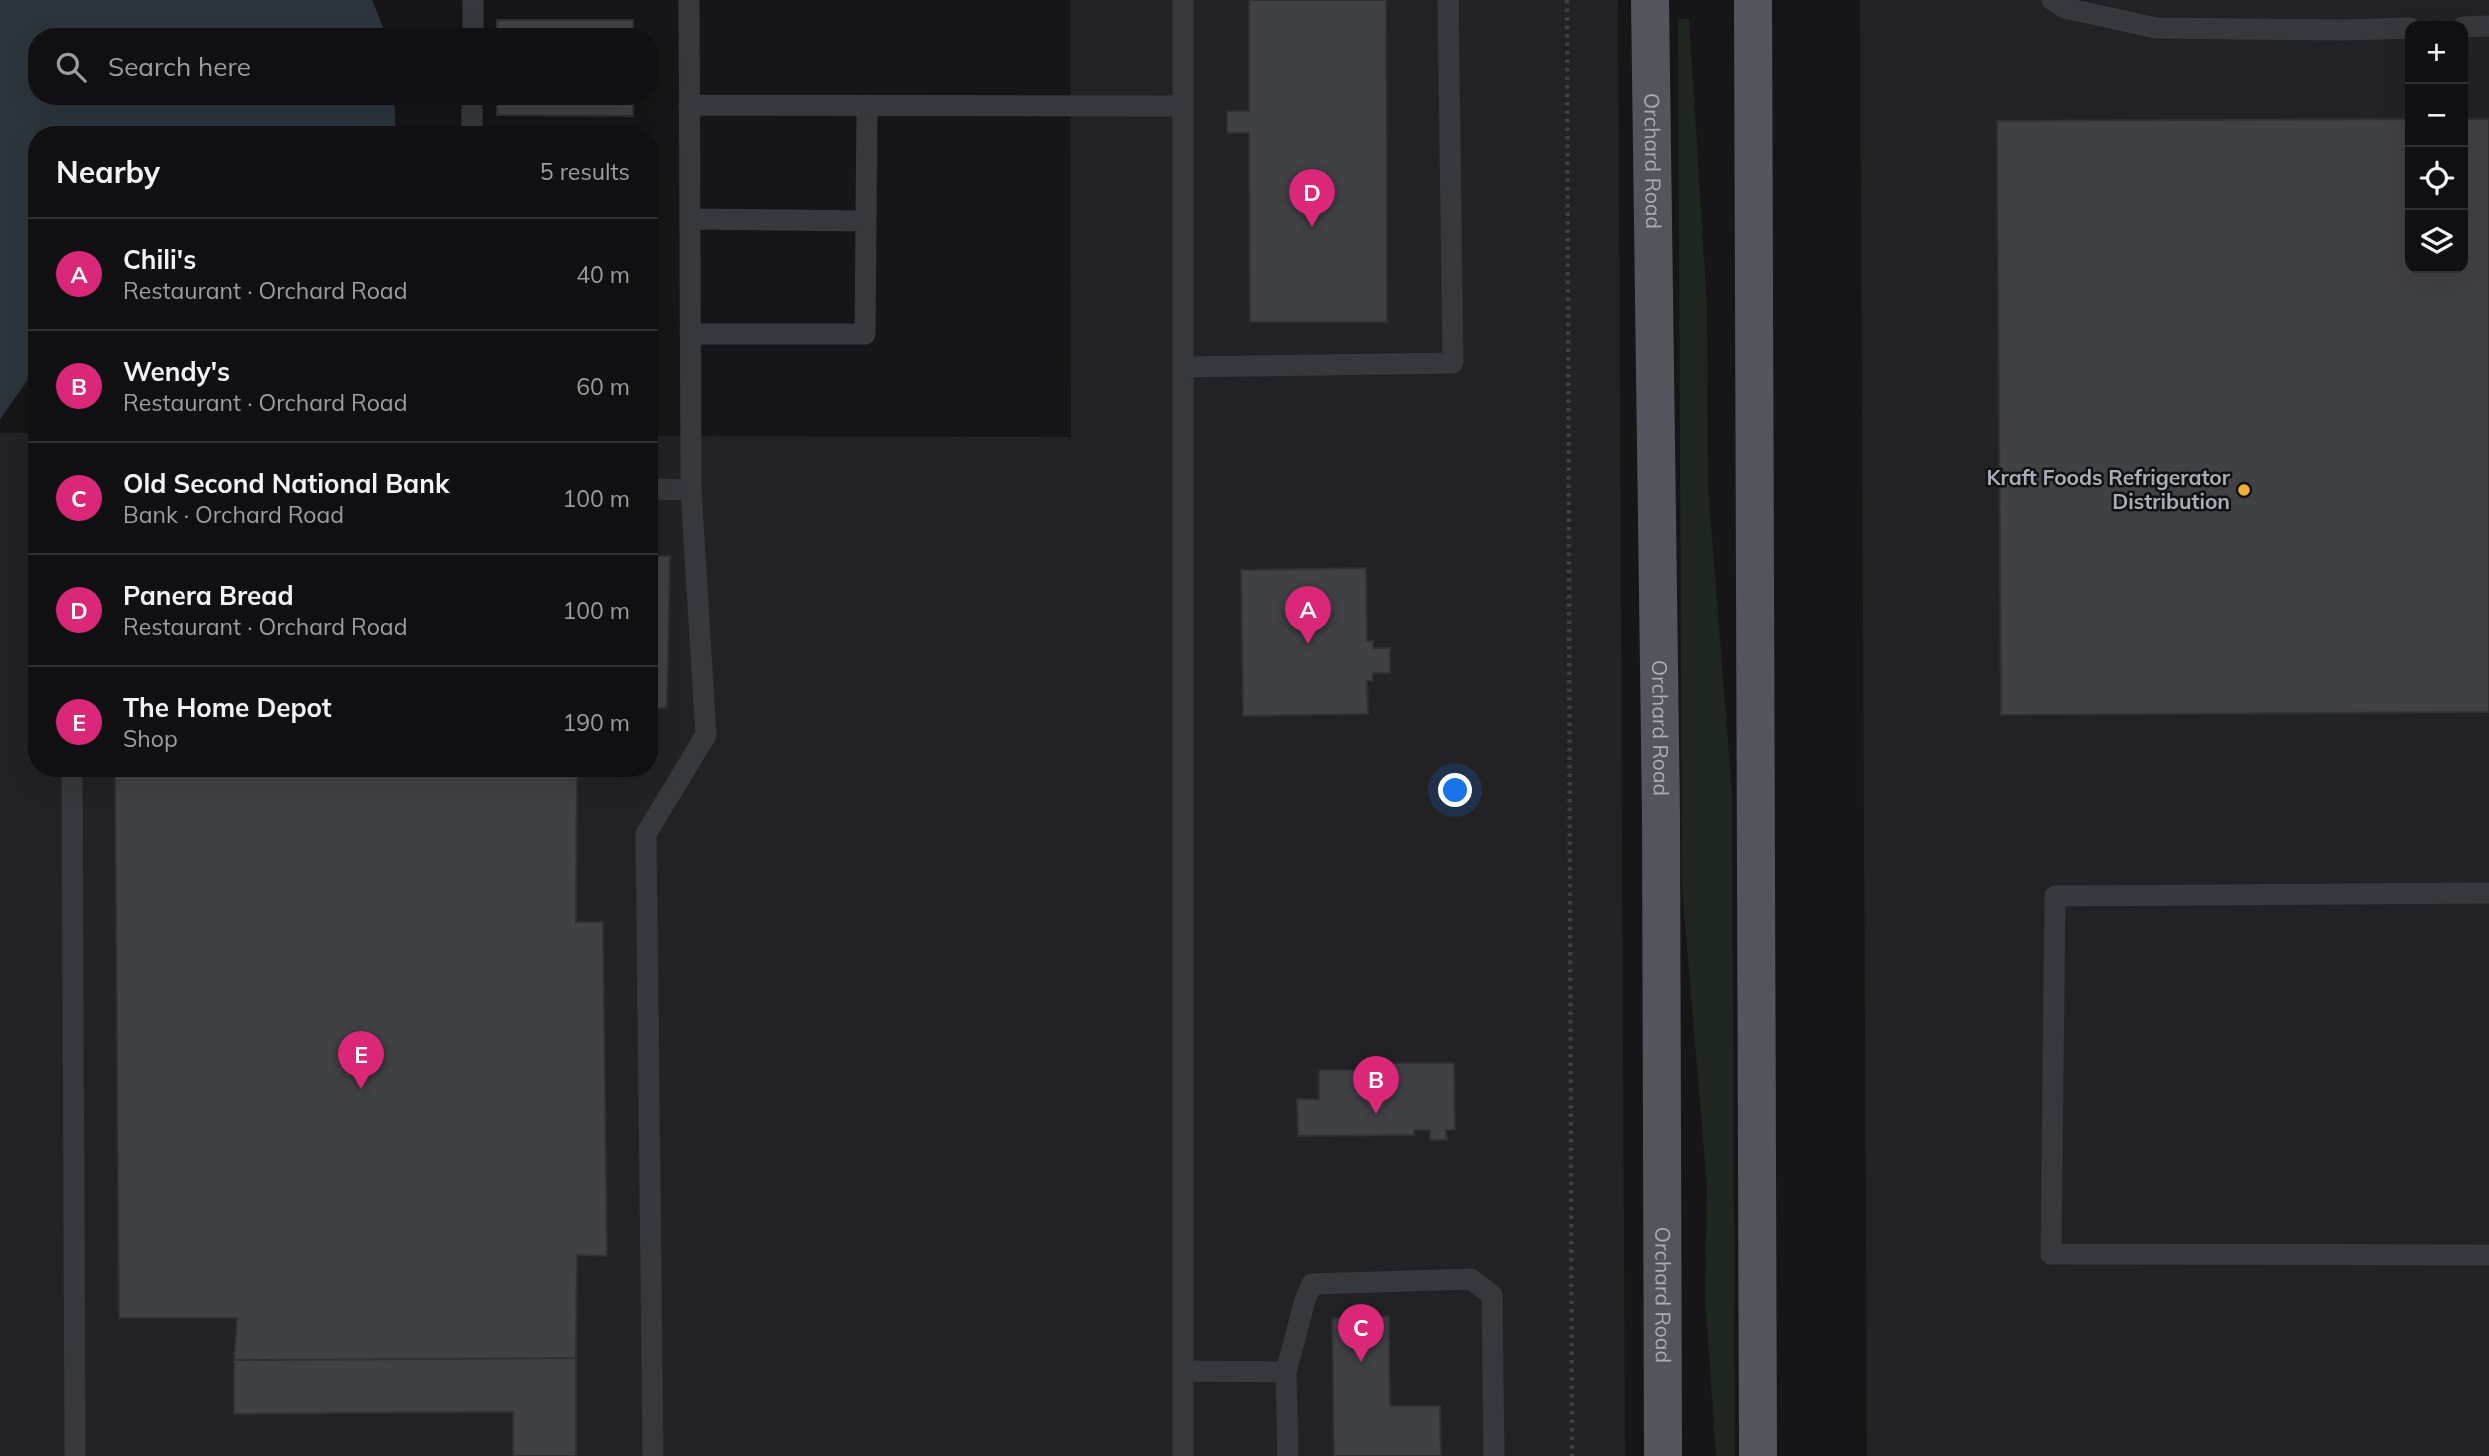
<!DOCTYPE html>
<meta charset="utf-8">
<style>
:root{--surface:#101012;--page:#1e1e20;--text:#f1f3f6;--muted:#9c9d9f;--line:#303032;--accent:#db2777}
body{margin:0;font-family:Mulish,sans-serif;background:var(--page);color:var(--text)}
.controls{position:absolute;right:21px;top:21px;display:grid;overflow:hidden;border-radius:14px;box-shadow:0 7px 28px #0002}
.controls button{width:63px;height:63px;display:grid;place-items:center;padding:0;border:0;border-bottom:2px solid var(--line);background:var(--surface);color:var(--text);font:35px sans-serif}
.you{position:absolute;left:1456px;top:791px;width:24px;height:24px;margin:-18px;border:5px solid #fff;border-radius:50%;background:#1a73e8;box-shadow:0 0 0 10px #1a73e833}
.badge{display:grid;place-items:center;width:46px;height:46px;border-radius:50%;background:var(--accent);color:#fff;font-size:23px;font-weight:700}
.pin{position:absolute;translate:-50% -58px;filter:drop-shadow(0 2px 4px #0008)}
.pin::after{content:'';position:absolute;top:37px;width:24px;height:21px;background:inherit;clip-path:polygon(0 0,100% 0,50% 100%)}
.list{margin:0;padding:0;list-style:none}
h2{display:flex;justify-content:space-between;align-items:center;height:91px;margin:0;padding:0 28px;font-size:30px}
h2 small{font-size:23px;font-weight:400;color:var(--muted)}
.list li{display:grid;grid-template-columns:46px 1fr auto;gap:21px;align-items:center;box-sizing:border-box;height:112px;padding:0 28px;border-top:2px solid var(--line)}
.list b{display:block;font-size:26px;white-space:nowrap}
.list p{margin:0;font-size:23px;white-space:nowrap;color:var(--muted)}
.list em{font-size:23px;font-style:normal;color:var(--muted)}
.icon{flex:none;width:38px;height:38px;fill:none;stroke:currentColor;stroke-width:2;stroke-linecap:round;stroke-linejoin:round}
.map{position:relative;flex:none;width:2489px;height:1456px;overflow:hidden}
.search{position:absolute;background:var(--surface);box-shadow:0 7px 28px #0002;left:28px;top:28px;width:630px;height:77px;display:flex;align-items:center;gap:18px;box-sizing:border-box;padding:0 24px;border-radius:28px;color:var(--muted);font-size:26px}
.panel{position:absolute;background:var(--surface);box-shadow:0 7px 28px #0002;left:28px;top:126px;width:630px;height:651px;border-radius:28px}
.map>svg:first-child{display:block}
.built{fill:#222225;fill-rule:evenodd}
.green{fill:#1e261f}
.water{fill:#2c353c}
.building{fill:#404145;stroke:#303034;stroke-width:2}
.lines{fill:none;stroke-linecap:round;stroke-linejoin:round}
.path{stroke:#3d3f44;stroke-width:4.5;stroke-dasharray:3.5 5;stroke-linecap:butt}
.service{stroke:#37383d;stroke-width:21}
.primary{stroke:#53555c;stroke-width:38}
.poi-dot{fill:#f2b134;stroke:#111113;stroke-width:2.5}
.labels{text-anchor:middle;stroke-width:5;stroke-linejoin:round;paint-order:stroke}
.street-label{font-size:21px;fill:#a8adb8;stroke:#111113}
.poi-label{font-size:21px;font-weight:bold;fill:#a8adb8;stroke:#111113;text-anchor:end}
</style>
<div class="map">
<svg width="2489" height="1456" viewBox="0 0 2489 1456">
<rect width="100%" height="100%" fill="#161618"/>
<!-- built -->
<path class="built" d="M 1070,0 L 1618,0 L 1625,1456 L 0,1456 L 0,433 L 37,433 L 37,768 L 649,768 L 649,436 L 1071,437 Z
M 1860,0 L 2489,0 L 2489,1456 L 1867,1456 ZM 2410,26 L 2463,26 L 2463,268 L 2410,268 Z"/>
<!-- green -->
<path class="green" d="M 1689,18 L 1707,307 L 1708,486 L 1732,793 L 1735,1456 L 1716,1456 L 1705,1295 L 1707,1187 L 1682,888 L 1678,20 Z"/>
<!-- water -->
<path class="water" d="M 0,0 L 372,0 L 387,37 L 37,37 L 37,96 L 394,96 L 396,135 L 37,135 L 37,378 L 28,380 L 0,419 Z"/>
<!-- building -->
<path class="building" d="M 1249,0 L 1386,0 L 1387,322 L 1250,322 L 1249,133 L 1227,133 L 1227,111 L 1249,111 Z
M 497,20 L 633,20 L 633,37 L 497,37 Z
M 497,96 L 633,96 L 633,116 L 497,115 Z
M 2410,119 L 2410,268 L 2463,268 L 2463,119 L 2489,119 L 2489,712 L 2001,715 L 1997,121 Z
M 649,556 L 670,556 L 667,708 L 649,709 Z
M 1366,568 L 1367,641 L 1373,641 L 1373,648 L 1390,648 L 1390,673 L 1373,673 L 1373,681 L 1367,681 L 1368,714 L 1243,716 L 1241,570 Z
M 115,768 L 577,768 L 576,922 L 603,922 L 607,1256 L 577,1255 L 576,1358 L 234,1360 L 237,1318 L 119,1318 Z
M 1381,1063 L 1454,1063 L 1455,1130 L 1446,1130 L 1447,1140 L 1430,1140 L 1430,1130 L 1414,1130 L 1414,1135 L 1298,1136 L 1297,1099 L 1319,1099 L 1319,1070 L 1358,1070 L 1358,1076 L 1381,1076 Z
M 1389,1316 L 1390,1406 L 1440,1406 L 1441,1456 L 1334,1456 L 1332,1318 Z
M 576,1358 L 576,1456 L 513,1456 L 513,1412 L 234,1414 L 234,1360 Z"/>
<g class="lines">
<!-- path -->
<path class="path" d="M 1567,0 L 1572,1456"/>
<!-- service -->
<path class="service" d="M 1183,0 L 1183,1456
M 2052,0 L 2065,8 L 2156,28 L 2344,30 L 2410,28
M 2463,27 L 2489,26
M 473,37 L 473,0
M 689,105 L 1183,106
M 472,135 L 472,96
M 690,219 L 866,221
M 690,334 L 865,334 L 867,105
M 1183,367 L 1453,363 L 1448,0
M 649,489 L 691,490
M 72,768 L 75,1456
M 2489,893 L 2055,896 L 2051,1254 L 2489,1255
M 1183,1371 L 1286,1372
M 653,1456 L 646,834 L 706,735 L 691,490 L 689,0
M 1288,1456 L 1286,1372 L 1305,1300 L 1312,1284 L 1471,1279 L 1492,1295 L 1494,1456"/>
<!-- primary -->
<g class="primary">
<path id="s1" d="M 1650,0 L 1661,815 L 1663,1456"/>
<path d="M 1753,0 L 1758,1456"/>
</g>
</g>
<!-- markers -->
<circle class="poi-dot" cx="2244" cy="490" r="7"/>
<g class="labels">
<!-- street labels -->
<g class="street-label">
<text dy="7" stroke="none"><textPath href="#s1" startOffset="161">Orchard Road</textPath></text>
<text dy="7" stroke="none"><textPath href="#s1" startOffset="728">Orchard Road</textPath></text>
<text dy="7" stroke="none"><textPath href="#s1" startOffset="1295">Orchard Road</textPath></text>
</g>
<!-- poi labels -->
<g class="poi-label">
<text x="2230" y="485">Kraft Foods Refrigerator<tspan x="2230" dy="24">Distribution</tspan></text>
</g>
</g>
</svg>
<div class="controls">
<button>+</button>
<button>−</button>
<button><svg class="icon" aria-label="locate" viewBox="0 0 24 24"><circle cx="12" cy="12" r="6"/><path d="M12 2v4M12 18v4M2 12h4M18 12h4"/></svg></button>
<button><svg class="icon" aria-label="layers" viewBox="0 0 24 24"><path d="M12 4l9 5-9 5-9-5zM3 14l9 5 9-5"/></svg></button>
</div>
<div class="you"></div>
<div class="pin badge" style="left:1308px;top:644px">A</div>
<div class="pin badge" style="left:1376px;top:1114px">B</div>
<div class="pin badge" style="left:1361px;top:1362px">C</div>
<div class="pin badge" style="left:1312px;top:227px">D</div>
<div class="pin badge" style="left:361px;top:1089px">E</div>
<div class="search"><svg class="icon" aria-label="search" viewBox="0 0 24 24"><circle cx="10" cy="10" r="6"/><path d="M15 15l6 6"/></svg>Search here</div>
<section class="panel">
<h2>Nearby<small>5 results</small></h2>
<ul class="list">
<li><span class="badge">A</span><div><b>Chili's</b><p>Restaurant · Orchard Road</p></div><em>40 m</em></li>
<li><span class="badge">B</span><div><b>Wendy's</b><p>Restaurant · Orchard Road</p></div><em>60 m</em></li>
<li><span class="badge">C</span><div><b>Old Second National Bank</b><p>Bank · Orchard Road</p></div><em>100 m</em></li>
<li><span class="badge">D</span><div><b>Panera Bread</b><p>Restaurant · Orchard Road</p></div><em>100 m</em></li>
<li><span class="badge">E</span><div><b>The Home Depot</b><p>Shop</p></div><em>190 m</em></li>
</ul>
</section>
</div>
